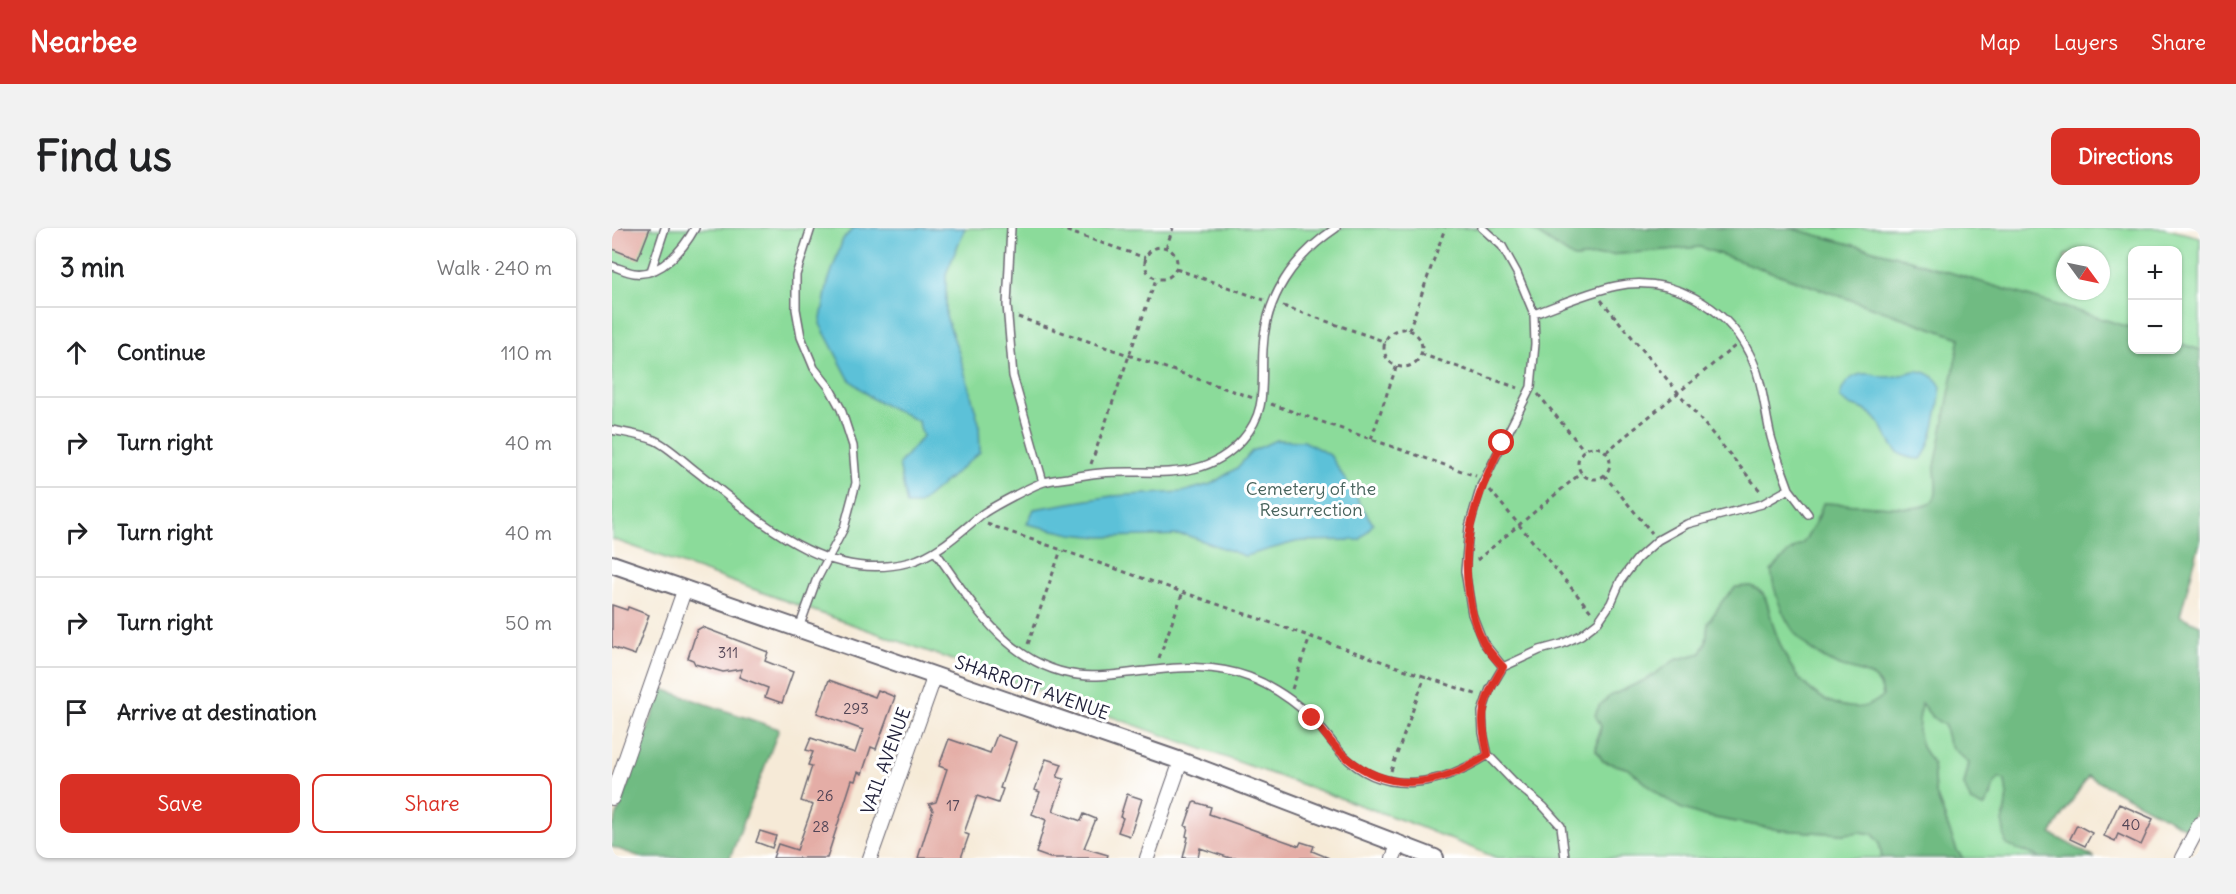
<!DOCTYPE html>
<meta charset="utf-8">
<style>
:root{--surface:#fff;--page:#f2f2f2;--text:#202124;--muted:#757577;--line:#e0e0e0;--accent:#d93025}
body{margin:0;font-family:Delius,sans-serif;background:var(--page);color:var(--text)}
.controls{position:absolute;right:18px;top:18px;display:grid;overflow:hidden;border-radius:12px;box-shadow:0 2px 4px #0004}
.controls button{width:54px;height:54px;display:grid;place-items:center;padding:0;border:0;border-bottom:2px solid var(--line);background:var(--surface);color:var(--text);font:30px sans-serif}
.compass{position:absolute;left:1444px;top:18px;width:54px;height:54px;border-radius:50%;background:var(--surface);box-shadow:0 2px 4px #0004;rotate:123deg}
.stop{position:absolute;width:18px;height:18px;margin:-14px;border:4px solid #d93025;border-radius:50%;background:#fff}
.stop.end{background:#d93025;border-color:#fff;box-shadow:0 2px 6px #0008}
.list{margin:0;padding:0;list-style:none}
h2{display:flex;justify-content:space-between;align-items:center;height:78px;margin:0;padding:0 24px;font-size:26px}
h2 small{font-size:20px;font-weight:400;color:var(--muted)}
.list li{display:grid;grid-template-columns:39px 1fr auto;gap:18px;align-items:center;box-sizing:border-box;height:90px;padding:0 24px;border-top:2px solid var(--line)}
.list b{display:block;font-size:22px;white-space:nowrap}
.list em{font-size:20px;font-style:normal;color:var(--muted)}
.actions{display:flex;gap:12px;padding:18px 24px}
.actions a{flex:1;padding:14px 0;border:2px solid var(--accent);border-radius:12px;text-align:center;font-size:21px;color:var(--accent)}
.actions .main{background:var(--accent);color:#fff}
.icon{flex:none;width:33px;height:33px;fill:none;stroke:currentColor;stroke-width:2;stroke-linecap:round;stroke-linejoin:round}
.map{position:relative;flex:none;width:1588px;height:630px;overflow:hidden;border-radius:12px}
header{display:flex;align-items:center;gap:36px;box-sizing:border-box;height:84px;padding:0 30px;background:var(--accent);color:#fff}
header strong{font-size:28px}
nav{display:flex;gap:33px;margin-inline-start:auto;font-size:21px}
.intro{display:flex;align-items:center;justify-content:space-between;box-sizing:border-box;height:144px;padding:0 36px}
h1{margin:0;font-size:42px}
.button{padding:15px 27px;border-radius:12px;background:var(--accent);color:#fff;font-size:21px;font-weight:700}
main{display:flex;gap:36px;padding:0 36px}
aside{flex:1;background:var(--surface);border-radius:12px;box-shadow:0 2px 4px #0004}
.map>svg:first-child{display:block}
.green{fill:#8bdb9a;stroke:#567e6a;stroke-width:1.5;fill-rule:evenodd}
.forest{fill:#70bb82;stroke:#496e5e;stroke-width:1.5}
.water{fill:#5bc1d8;stroke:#3e728a;stroke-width:1.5}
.building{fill:#e4ada6}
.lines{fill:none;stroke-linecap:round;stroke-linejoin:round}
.service-casing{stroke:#6c6872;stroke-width:10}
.minor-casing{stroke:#6c6872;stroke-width:16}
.tertiary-casing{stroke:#6c6872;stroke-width:20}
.path{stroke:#6c6872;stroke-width:3;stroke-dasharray:4.5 4.5;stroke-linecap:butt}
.service{stroke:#fff;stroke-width:7}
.minor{stroke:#fff;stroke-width:14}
.tertiary{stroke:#fff;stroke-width:16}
.route{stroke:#d93025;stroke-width:8}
.labels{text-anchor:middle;stroke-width:6;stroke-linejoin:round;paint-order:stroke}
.number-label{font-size:15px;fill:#524556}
.park-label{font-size:18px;fill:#47635c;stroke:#fff}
.street-label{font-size:18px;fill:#22223b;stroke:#fff}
</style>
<header>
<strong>Nearbee</strong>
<nav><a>Map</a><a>Layers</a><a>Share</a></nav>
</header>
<div class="intro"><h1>Find us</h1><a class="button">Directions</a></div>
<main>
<aside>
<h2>3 min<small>Walk · 240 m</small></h2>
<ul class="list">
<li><svg class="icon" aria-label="ahead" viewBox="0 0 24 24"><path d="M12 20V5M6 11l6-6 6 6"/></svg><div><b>Continue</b></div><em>110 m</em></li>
<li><svg class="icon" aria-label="right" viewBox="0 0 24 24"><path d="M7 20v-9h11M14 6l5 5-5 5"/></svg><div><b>Turn right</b></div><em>40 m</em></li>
<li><svg class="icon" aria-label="right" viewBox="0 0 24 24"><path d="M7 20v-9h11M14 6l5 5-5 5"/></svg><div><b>Turn right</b></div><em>40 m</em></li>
<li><svg class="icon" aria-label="right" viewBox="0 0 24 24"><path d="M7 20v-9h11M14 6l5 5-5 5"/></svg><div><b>Turn right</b></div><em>50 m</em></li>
<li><svg class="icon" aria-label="arrive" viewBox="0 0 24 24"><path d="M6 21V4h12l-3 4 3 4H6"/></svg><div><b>Arrive at destination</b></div></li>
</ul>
<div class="actions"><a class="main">Save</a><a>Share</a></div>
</aside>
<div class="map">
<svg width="1588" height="630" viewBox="0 0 1588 630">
<rect width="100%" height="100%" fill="#fff"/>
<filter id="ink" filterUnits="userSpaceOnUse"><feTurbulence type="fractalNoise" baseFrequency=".0167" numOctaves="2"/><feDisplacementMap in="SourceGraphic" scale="12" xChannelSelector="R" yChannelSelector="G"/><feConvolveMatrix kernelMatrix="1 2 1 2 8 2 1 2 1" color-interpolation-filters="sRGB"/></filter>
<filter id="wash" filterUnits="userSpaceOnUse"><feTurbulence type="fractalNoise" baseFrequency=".008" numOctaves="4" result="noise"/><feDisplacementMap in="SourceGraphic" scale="24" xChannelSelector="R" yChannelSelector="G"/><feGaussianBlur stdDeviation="1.35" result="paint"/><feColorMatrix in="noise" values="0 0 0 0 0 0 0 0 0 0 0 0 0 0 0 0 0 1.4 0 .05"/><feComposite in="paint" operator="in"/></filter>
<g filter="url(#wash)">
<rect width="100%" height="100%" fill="#f6ead7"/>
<!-- green -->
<path class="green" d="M 0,0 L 917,0 L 962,30 L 1088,19 L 1348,110 L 1323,239 C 1324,264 1331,279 1297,280 L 1212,275 L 1199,303 L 1191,315 L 1176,325 L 1161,353 C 1166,376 1174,395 1189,412 C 1199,423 1215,434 1229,438 C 1246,444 1269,444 1271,468 C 1256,481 1244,483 1224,476 C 1188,464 1172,431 1161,397 C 1158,388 1156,372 1151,366 C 1148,363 1143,360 1139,358 L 1124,359 L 1096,395 L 1094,415 L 1089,425 L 1063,432 L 1035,451 L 998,468 L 985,510 L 984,522 L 991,533 L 1017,541 L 1049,568 L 1092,588 L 1168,602 L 1231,606 L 1249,604 L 1261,606 L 1267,614 L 1270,630 L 885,630 L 798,595 L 0,311 Z
M 1177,0 L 1551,0 L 1588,9 L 1588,122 L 1566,115 L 1566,22 L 1520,22 L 1520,100 L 1284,28 ZM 1453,27 L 1489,27 L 1489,63 L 1453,63 Z
M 1309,474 L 1320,489 L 1333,498 L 1337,516 L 1357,535 L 1352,557 L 1379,569 L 1382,555 L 1387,550 L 1393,552 L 1395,567 L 1391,597 L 1415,625 L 1430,630 L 1351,630 L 1345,623 L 1323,563 L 1321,536 L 1310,519 L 1306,503 Z"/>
<!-- forest -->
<path class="forest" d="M 917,0 L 1177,0 L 1284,28 L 1520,100 L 1520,122 L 1566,122 L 1566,115 L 1588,122 L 1588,314 L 1568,388 L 1588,397 L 1588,575 L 1575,601 L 1476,548 L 1439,606 L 1483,630 L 1430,630 L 1394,617 L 1391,597 L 1395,567 L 1393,552 L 1387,550 C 1379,557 1379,569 1372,579 L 1359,574 L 1352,557 L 1357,535 L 1337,516 L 1333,498 L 1320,489 L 1309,475 L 1306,503 L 1310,519 L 1321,536 L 1323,563 L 1345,623 L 1351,630 L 1270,630 L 1267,614 L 1261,606 L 1249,604 L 1231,606 L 1168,602 L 1092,588 L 1068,580 L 1049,568 L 1017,541 L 991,533 L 984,522 L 989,498 L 983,487 L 987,478 L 998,468 L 1035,451 L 1063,432 L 1089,425 L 1094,415 L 1096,395 L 1111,372 L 1124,359 L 1139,358 C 1143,360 1148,363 1151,366 C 1156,373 1158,388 1161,397 C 1172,431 1188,464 1224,476 C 1243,482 1256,481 1271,468 C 1269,442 1243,444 1226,437 C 1213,431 1200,424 1191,414 C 1172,395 1163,369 1159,343 L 1176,325 L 1191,315 L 1206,291 L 1211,275 L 1297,280 C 1331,279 1324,264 1323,239 L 1348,110 L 1088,19 L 962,30 Z
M 50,461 L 167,501 L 118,630 L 32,630 L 0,619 L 0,601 Z"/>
<!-- water -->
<path class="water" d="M 242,0 L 353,0 L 334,46 L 334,88 L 348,128 L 367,195 L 368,224 L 306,277 L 295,277 L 287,236 L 311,208 L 306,193 L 261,171 L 237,151 L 208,96 L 216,54 L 231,11 Z
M 1302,143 C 1314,142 1324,149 1329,159 C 1327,178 1321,216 1309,231 C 1271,231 1281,200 1256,184 C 1246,177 1234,180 1228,169 C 1231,153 1243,144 1259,146 C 1264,147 1269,149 1273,149 C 1283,150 1293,146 1302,143 Z
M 664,212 L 692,213 L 718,227 L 761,296 L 748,312 L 687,313 L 633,328 L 574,307 L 489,309 L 460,306 L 415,296 L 422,281 L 500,268 L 570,264 L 599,256 L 625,240 L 640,223 Z"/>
<g id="blocks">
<!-- building -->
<path class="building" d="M 0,0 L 38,0 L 26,31 L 0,21 Z
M 0,377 L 15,382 L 16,379 L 37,387 L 23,427 L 0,419 Z
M 90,399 L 156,424 L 153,433 L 181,444 L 170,475 L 153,469 L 156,460 L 127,449 L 130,441 L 111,444 L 83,436 L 81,432 L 76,430 L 85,402 Z
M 217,452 L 263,469 L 266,462 L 283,469 L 264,521 L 259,519 L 250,546 L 246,544 L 243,553 L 240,552 L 215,630 L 161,630 L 166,616 L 185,622 L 201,577 L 189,573 L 200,538 L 196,537 L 201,524 L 194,522 L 199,510 L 243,525 L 251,502 L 205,485 Z
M 385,507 L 404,514 L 388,560 L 391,561 L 386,575 L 365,568 L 352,605 L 357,607 L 349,630 L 306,630 L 321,582 L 317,576 L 324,574 L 335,541 L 327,538 L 337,511 L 378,525 Z
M 434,531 L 450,536 L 445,549 L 452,551 L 441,583 L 469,593 L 472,586 L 484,591 L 472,620 L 496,627 L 495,630 L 438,630 L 424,625 L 434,592 L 420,586 L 428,564 L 423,562 Z
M 515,566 L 530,571 L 518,608 L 506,604 L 511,590 L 508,589 Z
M 583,574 L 599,579 L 597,586 L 687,618 L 689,614 L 702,618 L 700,623 L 717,630 L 618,630 L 588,620 L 586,630 L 571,630 L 576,609 L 574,608 L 576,599 L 573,598 L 581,575 Z
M 1507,576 L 1541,591 L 1529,617 L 1506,606 L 1503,613 L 1492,608 Z
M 1465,597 L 1480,605 L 1473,618 L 1458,611 Z
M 148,603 L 164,608 L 160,620 L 144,614 Z"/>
</g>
</g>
<g filter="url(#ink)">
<use href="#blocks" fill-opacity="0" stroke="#6c6872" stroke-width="1.5"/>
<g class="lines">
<defs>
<path id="service" d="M 399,0 L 395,77 L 401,148 L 431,254
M 870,0 L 890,18 L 905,45 L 922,86 L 923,116 L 919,159 L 869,258 L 857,299 L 853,343 L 860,386 L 871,414 L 891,439
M 0,38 C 7,40 15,44 22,45 C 49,49 72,20 83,0
M 39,43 L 53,0
M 922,86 C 949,76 976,64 1004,58 C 1058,47 1113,77 1137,125 C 1151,151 1152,181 1159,209 C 1164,227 1171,244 1177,261 L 1150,276 L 1075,296 L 1046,312 L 1025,331 L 1009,352 L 999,375 L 986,394 L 969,407 L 950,416 L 928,422 L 891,439 L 878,461 L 870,484 L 871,505 L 876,527 L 902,554 L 932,579 L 949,598 L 953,630
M 0,202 C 14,205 29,207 42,212 C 55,217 72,234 84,243 C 145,290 213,357 298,334 C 326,326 347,305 369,287 C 378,280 421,257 432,254 C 439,252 448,251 456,250 C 466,248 478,246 489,245 C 541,240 591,257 631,211 C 656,182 649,157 651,121 C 653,69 682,28 724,0
M 1177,261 L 1196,286
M 323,323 C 359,374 397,439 466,447 C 488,450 511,445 534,443 C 569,439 603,436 637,449 C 666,460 694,481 713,505 C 719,512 724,520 730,526 C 774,571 830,556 876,527
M 187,400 L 204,353 L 232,300 L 244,255 L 241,218 L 229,181 L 217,159 L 202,140 L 189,109 L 184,81 L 184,47 L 199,0"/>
<path id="minor" d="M 0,570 L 73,360
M 258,630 L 323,447
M 535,630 L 569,533
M 781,630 L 787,615
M 1570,630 L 1588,596"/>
<path id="tertiary" d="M 0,336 L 569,533 L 823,630"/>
</defs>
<!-- service casing -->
<use href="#service" class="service-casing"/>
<!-- minor casing -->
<use href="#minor" class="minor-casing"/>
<!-- tertiary casing -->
<use href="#tertiary" class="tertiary-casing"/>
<!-- path -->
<path class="path" d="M 446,0 L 534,30
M533 35a16 16 0 1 1 32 0a16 16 0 1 1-32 0Z
M 554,20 L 561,0
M 564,41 L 652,72
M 989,72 L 1150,265
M 671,78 L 774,114
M 406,89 L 641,170
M772 120a19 19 0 1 1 38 0a19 19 0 1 1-38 0Z
M 797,102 L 833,0
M 809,126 L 906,160
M 926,166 L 972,222
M 659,176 L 864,248
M 759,211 L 785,137
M966 235a16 16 0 1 1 32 0a16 16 0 1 1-32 0Z
M 994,224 L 1123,118
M 479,236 L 544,51
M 992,247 L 1040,305
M 878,262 L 981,386
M 375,296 L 866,467
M 865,332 L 969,245
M 416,416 L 449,322
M 547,430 L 571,364
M 680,461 L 698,409
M 779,543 L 813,448"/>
<!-- service -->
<use href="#service" class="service"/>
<!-- minor -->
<use href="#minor" class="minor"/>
<!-- tertiary -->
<use href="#tertiary" class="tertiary"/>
</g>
</g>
<g class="lines" filter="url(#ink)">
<!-- route -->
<path class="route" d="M 700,490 C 711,503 721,519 734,529 C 780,568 829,557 876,527 C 867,486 869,476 891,439 C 884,431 876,423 871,414 C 863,399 859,382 857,365 C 848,309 866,265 890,215"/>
</g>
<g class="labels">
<!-- number labels -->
<g class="number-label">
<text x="116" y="430">311</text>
<text x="244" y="486">293</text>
<text x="213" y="573">26</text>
<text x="341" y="583">17</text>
<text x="1519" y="602">40</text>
<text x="209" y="604">28</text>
</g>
<!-- park labels -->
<g class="park-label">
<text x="699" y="267">Cemetery of the<tspan x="699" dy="21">Resurrection</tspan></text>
</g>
<!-- street labels -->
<g class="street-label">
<text transform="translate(420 460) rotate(19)" y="6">SHARROTT AVENUE</text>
<text transform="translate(274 533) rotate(-70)" y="6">VAIL AVENUE</text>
</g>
</g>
</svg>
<div class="controls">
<button>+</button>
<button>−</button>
</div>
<svg class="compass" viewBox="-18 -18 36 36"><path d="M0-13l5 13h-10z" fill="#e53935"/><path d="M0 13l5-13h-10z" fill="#757577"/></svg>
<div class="stop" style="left:890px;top:215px"></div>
<div class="stop end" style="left:700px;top:490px"></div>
</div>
</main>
